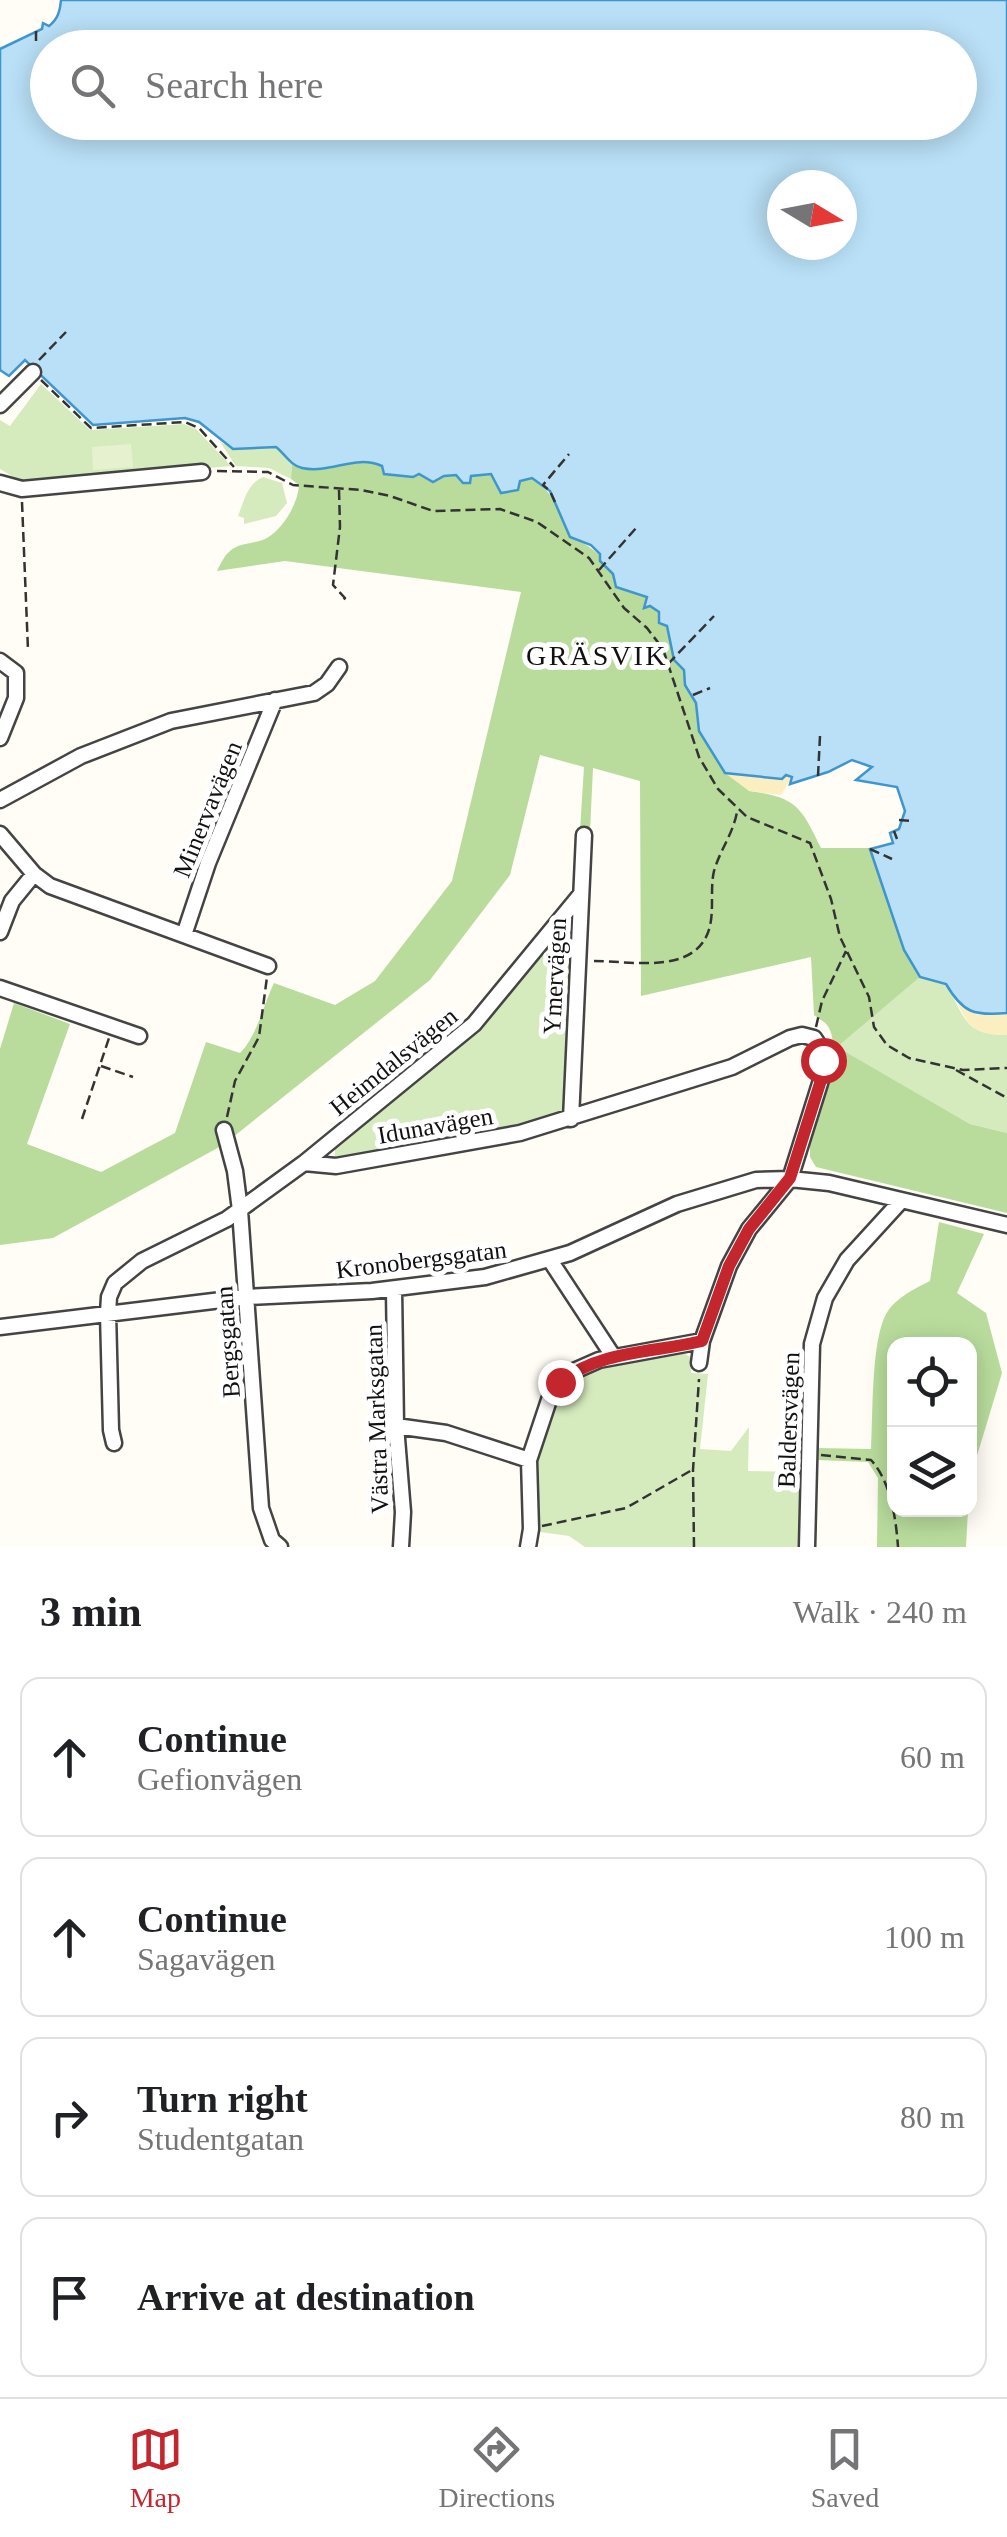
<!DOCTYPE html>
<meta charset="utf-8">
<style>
:root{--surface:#fff;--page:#f2f2f2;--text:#202124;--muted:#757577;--line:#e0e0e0;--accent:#c4262e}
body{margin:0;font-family:Georgia,serif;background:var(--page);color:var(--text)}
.controls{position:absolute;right:30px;bottom:30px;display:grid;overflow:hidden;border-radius:20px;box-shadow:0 5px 25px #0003}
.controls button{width:90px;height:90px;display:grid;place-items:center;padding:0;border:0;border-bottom:2px solid var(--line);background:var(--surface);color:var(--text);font:50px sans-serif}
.compass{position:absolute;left:767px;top:170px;width:90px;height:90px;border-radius:50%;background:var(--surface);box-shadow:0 5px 25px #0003;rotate:100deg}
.stop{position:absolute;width:30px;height:30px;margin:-22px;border:8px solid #c4262e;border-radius:50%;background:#fff}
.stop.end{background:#c4262e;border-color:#fff;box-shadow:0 2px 10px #0008}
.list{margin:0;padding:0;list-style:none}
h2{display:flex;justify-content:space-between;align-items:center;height:130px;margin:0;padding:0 40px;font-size:42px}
h2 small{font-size:32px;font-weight:400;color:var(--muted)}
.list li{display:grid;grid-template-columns:65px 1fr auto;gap:30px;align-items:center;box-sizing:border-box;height:160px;margin:0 20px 20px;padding:0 20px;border:2px solid var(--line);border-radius:20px}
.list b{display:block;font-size:38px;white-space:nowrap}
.list p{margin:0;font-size:32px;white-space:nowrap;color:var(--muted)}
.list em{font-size:32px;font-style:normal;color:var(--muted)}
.icon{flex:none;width:55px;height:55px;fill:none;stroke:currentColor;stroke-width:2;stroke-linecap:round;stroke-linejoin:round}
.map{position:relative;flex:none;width:1007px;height:1547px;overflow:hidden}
.search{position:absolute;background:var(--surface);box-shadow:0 5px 25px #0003;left:30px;right:30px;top:30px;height:110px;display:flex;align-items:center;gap:25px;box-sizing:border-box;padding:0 35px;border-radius:55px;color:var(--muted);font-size:38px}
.sheet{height:850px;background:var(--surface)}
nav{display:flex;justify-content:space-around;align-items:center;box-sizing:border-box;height:140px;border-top:2px solid var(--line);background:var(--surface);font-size:28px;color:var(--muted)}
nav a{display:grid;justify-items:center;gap:5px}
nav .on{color:var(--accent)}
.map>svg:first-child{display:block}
.green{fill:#d5ebbd}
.forest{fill:#b9dc9c}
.sand{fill:#fbeec1}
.pitch{fill:#e6f2cf}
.water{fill:#b9e0f7;stroke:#3f96cf;stroke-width:2.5;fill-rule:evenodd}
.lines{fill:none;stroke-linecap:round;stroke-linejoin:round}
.minor-casing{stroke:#444;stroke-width:19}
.path{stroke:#333;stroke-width:2.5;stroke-dasharray:10 5;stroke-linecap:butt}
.minor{stroke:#fff;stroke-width:14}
.route{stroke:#c4262e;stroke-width:12}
.labels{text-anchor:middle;stroke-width:10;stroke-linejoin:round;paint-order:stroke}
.street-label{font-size:25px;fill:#111;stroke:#fff}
.neighbourhood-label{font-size:28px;letter-spacing:2.5px;fill:#111;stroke:#fff}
</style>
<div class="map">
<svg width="1007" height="1547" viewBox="0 0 1007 1547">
<rect width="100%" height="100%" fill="#fffdf5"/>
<!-- green -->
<path class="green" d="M 41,384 L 90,430 L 184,424 L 196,429 L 231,466 L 25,484 L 0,469 L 0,420 L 10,426 Z
M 220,442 L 234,449 L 276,447 L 292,463 L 291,479 L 269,468 L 236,466 Z
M 263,477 L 282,483 L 287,503 L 276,516 L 244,524 L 244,518 L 238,516 C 244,501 247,484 263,477 Z
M 561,925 L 568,925 L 574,931 L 564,1109 L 559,1117 L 340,1160 L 335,1158 L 335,1148 L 477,1031 Z
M 920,977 L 946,984 C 965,1016 963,1035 1007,1035 L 1007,1133 L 970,1124 L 836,1047 Z
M 682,1352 L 692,1358 L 691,1373 L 708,1374 L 700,1449 L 731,1451 L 749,1427 L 748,1471 L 800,1472 L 798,1547 L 585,1547 L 569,1536 L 540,1532 L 532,1465 L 556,1399 L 566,1386 L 582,1371 Z"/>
<!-- forest -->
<path class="forest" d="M 360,460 L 419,474 L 429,481 C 448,474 469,473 489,474 C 505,475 516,482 532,478 C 554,492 560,513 570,537 C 608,551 615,582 648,598 L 649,606 L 659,612 L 667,625 L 684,670 L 685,685 L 696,703 L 699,731 L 749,791 C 797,797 801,807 821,848 L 875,848 L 871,850 L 904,950 L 920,977 L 837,1047 L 970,1124 L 1007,1133 L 1007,1213 L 816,1167 L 810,1157 L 810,1144 C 817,1119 845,1047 827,1025 C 824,1021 819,1019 814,1015 L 811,957 L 641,996 L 640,781 L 593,768 L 590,831 L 580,831 L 584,767 L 540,755 L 510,875 L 430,980 L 223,1145 L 53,1238 L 0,1245 L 0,1049 L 14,1003 L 70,1024 L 27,1144 L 101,1172 L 175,1133 L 206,1042 L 240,1053 C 257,1036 263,1006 274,983 L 335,1005 L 375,981 L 452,881 L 521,592 L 285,561 L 217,571 C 221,563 224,556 230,551 C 240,542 256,544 267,538 C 284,528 298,503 299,485 L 291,479 L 292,463 L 297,466 L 348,465 Z
M 939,1222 L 984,1234 L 957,1293 L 986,1313 L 1002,1373 L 970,1479 L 970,1344 L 894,1344 L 894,1510 L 968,1510 L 966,1547 L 877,1547 L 878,1478 L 868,1462 L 818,1460 L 816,1448 L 871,1449 C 873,1416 871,1342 886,1314 C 895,1298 914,1289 930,1281 Z"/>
<!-- sand -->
<path class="sand" d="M 725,773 L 782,779 L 785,774 L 792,777 L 781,795 L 749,791 Z
M 958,1004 L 978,1015 L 1007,1013 L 1007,1035 C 980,1035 969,1030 958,1004 Z"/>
<!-- pitch -->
<path class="pitch" d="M 131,444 L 133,467 L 93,470 L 92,447 Z"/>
<!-- water -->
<path class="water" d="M 61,0 L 1007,0 L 1007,1013 C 974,1016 963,1013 946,984 L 920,977 L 904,950 L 870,849 L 893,843 L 890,833 L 899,829 L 905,811 L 897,787 L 856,780 L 872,767 L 852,760 L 828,772 L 790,784 L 792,777 L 786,775 L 782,779 L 725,773 L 699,731 L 696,703 L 685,685 L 684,670 L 674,660 L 667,626 L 659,623 L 659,612 L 650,606 L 644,608 L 647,597 L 616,587 L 613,574 L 600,561 L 600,554 L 591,545 L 570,537 L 550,491 L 532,478 L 520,481 L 518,490 L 501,493 L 491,474 L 471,476 L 470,483 L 463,483 L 456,475 L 444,476 L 433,482 L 419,474 L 413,477 L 384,474 L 382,466 C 355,454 331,474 302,468 C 291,466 284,453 276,447 L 233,449 L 199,422 L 185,418 L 93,425 L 25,360 L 9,376 L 0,370 L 0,49 L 42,29 L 43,23 L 49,26 C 58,19 60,11 61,0 ZM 48,48 L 960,48 L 960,122 L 48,122 ZM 782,185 L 842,185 L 842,245 L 782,245 Z"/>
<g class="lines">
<defs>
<path id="minor" d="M 0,405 L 33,372
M 0,483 L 22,489 L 202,472
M 0,661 L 16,673 L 16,698 L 0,738
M 0,800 L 81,756 L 171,721 L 314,693 L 327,684 L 339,667
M 0,834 L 34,874 L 50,886 L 268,966
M 0,932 L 12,901 L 34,874
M 184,935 L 208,863 L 275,700
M 0,988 L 139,1036
M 571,1119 L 584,835
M 224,1130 L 235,1171 L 240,1210 L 261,1508 L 272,1540 L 280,1547
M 304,1163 L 474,1024 L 581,894
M 550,1260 L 613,1356
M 394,1289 L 396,1426 L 403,1512 L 401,1547
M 0,1327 L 246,1297 L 372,1291 L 485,1277 L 570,1253 L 677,1204 L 756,1180 L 790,1179 L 829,1183 L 1007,1225
M 396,1426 L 446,1433 L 529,1460
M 114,1443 L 111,1430 L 108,1313 L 109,1297 L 115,1283 L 142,1261 L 227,1219 L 304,1163 L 336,1166 L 520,1133 L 732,1067 L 790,1038 L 802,1035 L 814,1038 L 820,1047 L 822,1077 L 790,1179 L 749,1229 L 729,1266 L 702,1341 L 699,1363
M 528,1547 L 531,1529 L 529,1460 L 549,1400 L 560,1382 L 574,1371 L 599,1360 L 702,1341
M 807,1547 L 812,1344 L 825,1298 L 847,1260 L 900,1202"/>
</defs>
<!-- minor casing -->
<use href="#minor" class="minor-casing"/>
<!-- path -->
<path class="path" d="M 36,31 L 36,43
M 39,360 L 66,332
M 41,380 L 91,428 L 185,422 L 199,428 L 234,467
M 217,471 L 268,472 L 293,485 L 361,490 L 390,496 L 433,511 L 500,509 L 537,522 L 589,558 L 624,608 L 647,628 L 663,649 L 699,757 L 718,789 L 747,817 L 810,843 L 831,899 L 840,937 L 869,997 L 874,1027 L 887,1045 L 909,1058 L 963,1070 L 1007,1068
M 339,490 L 340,527 L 333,585 L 345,598 L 342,601
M 22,502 L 28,650
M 555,502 L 550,491 L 543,485 L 569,454
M 599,570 L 637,527
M 668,664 L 714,616
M 693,695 L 710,688
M 818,776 L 820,736
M 899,820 L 914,821
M 894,831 L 897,839
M 870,849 L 892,859
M 594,961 C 633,961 698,976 710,926 C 714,908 710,888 714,871 C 720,850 733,834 737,812
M 816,1027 L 822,1001 L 846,951
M 101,1066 L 133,1077
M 956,1070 L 1007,1098
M 227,1117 L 235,1081 L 259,1037 L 267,977
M 82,1119 L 109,1038
M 821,1455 L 871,1460 C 891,1482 896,1519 898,1547
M 542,1526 L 626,1508 L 692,1470
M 694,1547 L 693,1470 L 699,1379"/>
<!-- minor -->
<use href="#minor" class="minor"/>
</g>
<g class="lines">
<!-- route -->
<path class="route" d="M 560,1382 C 601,1350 653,1353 702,1341 L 729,1266 L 749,1229 L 790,1178 L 822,1077 L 823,1060"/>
</g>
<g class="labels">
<!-- street labels -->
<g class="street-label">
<text transform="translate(207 809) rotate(-68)" y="9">Minervavägen</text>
<text transform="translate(554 976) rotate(-87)" y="9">Ymervägen</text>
<text transform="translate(393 1061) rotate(-39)" y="9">Heimdalsvägen</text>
<text transform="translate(435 1125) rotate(-10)" y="9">Idunavägen</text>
<text transform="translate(421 1259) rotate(-7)" y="9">Kronobergsgatan</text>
<text transform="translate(227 1342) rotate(-94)" y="9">Bergsgatan</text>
<text transform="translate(376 1419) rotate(-92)" y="9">Västra Marksgatan</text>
<text transform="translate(788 1420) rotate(-88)" y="9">Baldersvägen</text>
</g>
<!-- neighbourhood labels -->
<g class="neighbourhood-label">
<text x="597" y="665">GRÄSVIK</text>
</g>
</g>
</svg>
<div class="controls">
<button><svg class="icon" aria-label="locate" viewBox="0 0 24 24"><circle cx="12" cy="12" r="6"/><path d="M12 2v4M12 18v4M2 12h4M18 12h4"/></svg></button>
<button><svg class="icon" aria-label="layers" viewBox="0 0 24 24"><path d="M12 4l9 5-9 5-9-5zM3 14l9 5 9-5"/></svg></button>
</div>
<svg class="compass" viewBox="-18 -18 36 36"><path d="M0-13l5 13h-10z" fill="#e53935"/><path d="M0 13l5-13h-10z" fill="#757577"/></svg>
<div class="stop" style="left:823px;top:1060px"></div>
<div class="stop end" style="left:560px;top:1382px"></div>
<div class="search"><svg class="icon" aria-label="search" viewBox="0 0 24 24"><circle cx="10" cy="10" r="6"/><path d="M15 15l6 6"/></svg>Search here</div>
</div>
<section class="sheet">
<h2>3 min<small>Walk · 240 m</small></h2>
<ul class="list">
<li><svg class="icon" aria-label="ahead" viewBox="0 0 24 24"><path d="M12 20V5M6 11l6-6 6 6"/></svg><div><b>Continue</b><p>Gefionvägen</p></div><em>60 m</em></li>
<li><svg class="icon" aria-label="ahead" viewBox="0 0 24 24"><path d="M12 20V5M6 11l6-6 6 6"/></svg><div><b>Continue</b><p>Sagavägen</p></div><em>100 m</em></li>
<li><svg class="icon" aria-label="right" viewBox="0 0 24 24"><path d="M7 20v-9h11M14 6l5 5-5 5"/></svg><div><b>Turn right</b><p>Studentgatan</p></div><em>80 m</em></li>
<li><svg class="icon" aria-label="arrive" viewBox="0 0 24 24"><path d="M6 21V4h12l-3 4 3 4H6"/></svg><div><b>Arrive at destination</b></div></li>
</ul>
</section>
<nav>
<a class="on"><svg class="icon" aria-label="map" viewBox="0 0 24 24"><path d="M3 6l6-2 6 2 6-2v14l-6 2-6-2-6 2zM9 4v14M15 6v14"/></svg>Map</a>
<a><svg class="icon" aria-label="directions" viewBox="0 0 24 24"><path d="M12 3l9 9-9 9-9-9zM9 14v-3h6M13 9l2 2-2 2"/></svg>Directions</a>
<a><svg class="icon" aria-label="saved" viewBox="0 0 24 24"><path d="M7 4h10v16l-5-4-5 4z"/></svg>Saved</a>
</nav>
